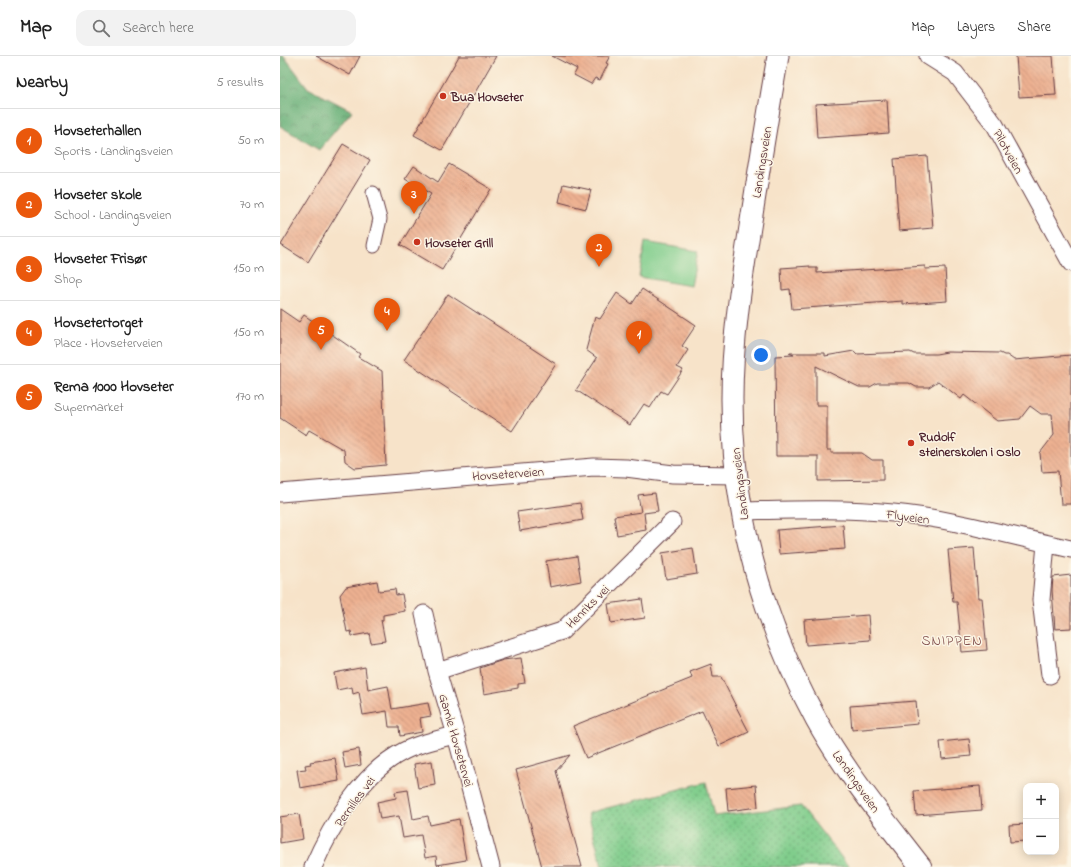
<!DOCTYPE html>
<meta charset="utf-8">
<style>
:root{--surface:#fff;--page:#f2f2f2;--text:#222;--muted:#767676;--line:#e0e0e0;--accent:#ea580c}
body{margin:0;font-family:"Indie Flower",sans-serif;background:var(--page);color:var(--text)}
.controls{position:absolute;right:12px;bottom:12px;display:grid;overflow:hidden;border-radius:8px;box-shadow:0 2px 10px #0003}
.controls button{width:36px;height:36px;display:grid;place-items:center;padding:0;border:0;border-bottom:1px solid var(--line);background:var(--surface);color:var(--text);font:20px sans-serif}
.you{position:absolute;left:481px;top:299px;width:14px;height:14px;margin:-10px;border:3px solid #fff;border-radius:50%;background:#1a73e8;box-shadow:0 0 0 6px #1a73e833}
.badge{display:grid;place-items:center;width:26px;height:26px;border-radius:50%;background:var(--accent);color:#fff;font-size:13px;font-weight:700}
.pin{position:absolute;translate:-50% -33px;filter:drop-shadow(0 1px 2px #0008)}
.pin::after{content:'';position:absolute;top:21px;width:14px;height:12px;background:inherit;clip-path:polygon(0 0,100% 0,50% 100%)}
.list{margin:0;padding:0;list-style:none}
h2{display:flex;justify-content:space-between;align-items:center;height:52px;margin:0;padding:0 16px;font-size:17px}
h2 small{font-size:13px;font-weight:400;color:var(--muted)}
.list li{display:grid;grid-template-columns:26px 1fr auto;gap:12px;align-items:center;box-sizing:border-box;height:64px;padding:0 16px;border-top:1px solid var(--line)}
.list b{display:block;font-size:15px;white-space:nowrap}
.list p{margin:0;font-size:13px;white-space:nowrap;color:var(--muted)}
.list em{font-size:13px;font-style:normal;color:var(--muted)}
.icon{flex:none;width:22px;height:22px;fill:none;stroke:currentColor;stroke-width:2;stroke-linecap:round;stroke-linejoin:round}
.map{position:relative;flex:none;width:791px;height:811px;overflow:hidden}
header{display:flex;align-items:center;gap:24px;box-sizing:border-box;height:56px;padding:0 20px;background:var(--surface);border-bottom:1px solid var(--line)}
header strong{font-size:19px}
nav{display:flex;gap:22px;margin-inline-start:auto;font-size:14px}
.search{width:280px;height:36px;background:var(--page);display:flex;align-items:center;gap:10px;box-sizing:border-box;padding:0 14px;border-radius:12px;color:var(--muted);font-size:15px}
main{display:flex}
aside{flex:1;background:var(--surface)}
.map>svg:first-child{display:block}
.grass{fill:url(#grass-dots);stroke:#65765c}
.forest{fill:url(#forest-crowns);stroke:#596852}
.garden{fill:#80cd8c;stroke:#65765c}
.building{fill:url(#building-back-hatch)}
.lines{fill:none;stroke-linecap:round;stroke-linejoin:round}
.pedestrian-casing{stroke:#643c43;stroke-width:15}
.minor-casing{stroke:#643c43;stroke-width:19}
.tertiary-casing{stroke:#643c43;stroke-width:23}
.pedestrian{stroke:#fff;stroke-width:13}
.minor{stroke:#fff;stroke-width:17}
.tertiary{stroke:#fff;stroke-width:21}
.poi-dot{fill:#c8321e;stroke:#fcf5e5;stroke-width:1.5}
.labels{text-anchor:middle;stroke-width:3;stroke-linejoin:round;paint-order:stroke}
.poi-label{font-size:13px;font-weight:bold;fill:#4a1f2b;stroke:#fcf5e5;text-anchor:start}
.street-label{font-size:13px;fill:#4a1f2b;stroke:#fcf5e5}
.neighbourhood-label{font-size:14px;letter-spacing:1px;fill:#83524f;stroke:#fcf5e5}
</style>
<header>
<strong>Map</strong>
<div class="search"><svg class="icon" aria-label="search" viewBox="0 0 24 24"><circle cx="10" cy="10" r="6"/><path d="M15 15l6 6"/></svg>Search here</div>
<nav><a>Map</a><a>Layers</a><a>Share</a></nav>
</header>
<main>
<aside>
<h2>Nearby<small>5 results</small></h2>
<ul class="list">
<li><span class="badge">1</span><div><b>Hovseterhallen</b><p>Sports · Landingsveien</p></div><em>50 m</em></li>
<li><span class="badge">2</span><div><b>Hovseter skole</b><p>School · Landingsveien</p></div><em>70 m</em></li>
<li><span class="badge">3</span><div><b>Hovseter Frisør</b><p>Shop</p></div><em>150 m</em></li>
<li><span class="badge">4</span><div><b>Hovsetertorget</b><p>Place · Hovseterveien</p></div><em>150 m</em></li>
<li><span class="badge">5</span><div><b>Rema 1000 Hovseter</b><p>Supermarket</p></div><em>170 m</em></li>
</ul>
</aside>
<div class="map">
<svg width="791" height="811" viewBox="0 0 791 811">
<defs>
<pattern id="grass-dots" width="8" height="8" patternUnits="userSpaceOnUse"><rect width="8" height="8" fill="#80cd8c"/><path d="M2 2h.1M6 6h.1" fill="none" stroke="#6ba673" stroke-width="1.8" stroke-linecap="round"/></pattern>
<pattern id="forest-crowns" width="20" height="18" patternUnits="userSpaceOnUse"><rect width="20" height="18" fill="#68b078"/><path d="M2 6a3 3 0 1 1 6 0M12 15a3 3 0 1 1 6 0" fill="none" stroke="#588f63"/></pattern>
<pattern id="building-back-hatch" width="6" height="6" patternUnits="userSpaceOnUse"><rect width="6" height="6" fill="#edb191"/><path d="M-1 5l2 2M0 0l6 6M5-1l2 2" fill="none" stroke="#c28f77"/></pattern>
</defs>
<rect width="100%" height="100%" fill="#fcf5e5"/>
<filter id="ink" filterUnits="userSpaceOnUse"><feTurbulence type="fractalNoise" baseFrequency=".025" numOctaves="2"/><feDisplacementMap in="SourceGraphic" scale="8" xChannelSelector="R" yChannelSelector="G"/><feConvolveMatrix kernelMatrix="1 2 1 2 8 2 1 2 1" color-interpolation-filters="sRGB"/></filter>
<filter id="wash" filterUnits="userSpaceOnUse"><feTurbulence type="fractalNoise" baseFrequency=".012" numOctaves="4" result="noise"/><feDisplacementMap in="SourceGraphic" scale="16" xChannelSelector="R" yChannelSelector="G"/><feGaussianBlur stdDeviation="0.9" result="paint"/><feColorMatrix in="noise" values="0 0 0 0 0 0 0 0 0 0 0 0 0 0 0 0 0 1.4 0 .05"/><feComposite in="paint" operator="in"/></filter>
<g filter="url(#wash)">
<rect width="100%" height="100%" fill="#f7e3c9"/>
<!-- grass -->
<path class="grass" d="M 426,726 L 434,760 L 521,750 L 569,811 L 322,811 L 308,757 Z"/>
<!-- forest -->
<path class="forest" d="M 0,0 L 4,0 L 28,32 L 72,55 L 39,94 L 0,70 Z"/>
<!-- garden -->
<path class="garden" d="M 365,186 L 418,195 L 411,230 L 359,221 Z"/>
<g id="blocks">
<!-- building -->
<path class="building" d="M 36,0 L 80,0 L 70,19 Z
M 179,0 L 216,0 L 162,94 L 134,79 Z
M 272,0 L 330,0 L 326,7 L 328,8 L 320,24 L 315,22 L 311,28 L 294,19 L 297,13 Z
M 736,0 L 773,0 L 776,39 L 739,41 Z
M 607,44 L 609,77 L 537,82 L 535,48 Z
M 63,88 L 90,104 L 28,206 L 1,189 Z
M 647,100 L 653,172 L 619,175 L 614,103 Z
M 169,108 L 211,133 L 162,214 L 120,189 L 151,138 L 125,123 L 134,110 L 158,126 Z
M 283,128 L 311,134 L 306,153 L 279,146 Z
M 530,210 L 530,212 L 537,212 L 537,217 L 645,210 L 645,213 L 665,212 L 667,245 L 623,248 L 623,245 L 512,253 L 510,233 L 502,234 L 501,212 Z
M 362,233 L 416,269 L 402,290 L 408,294 L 397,311 L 403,314 L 387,338 L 381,335 L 370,352 L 364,348 L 350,369 L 296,334 L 317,302 L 306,294 L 315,261 L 320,263 L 337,237 L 352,248 Z
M 168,238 L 276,308 L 232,375 L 124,304 Z
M 0,253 L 19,266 L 24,259 L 80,298 L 78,301 L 102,315 L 106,409 L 75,412 L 65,405 L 64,394 L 29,374 L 26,379 L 0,362 Z
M 574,295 L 577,298 L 630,296 L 634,298 L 656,298 L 667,296 L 720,297 L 724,299 L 727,299 L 734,304 L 791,299 L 791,448 L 781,448 L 778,415 L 762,416 L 760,397 L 774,379 L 772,358 L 761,358 L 750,350 L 740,363 L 717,365 L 684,339 L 681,343 L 658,325 L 649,331 L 636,331 L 629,327 L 597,327 L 590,331 L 579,331 L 536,310 L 536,349 L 547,349 L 547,394 L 551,394 L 551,397 L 582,397 L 592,404 L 603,404 L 603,424 L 538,425 L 538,400 L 496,400 L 495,300 L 514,299 L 509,297 L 545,297 L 545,300 Z
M 375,437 L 378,455 L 364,457 L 366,474 L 337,479 L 334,460 L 361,456 L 358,439 Z
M 300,447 L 303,464 L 240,475 L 237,456 Z
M 563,469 L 565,493 L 499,498 L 497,474 Z
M 413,492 L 417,518 L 386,523 L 382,497 Z
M 694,492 L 698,542 L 702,542 L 707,594 L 682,596 L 677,546 L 673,546 L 668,494 Z
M 297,500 L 301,525 L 270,531 L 266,505 Z
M 791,519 L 791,572 L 775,573 L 772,534 L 773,521 Z
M 97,525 L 99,535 L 115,533 L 116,539 L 122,538 L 125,555 L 103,559 L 103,564 L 101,564 L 105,585 L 91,587 L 89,577 L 72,580 L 71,575 L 67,576 L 60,539 L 66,531 Z
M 362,543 L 365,562 L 331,567 L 328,548 Z
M 588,559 L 590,584 L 526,589 L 524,564 Z
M 241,602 L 245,627 L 238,628 L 238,632 L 204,638 L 200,612 L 223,604 Z
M 431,608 L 433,621 L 441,621 L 469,676 L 439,690 L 422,655 L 306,702 L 293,670 L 412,622 L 410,616 Z
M 85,611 L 88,634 L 108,630 L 112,653 L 148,647 L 151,660 L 140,662 L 142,676 L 120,680 L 119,671 L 109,671 L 107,655 L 83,659 L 79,636 L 73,638 L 72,631 L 57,634 L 54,617 Z
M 636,645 L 638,668 L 572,674 L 570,650 Z
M 689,683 L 691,700 L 662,703 L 660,686 Z
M 79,693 L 81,709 L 65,712 L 62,696 Z
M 290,699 L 276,715 L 302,811 L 262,811 L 236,714 Z
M 55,702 L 59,725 L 20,732 L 17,714 L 26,713 L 25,709 L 31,708 L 30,706 Z
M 152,705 L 155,729 L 138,732 L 134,708 Z
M 476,729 L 478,751 L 448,755 L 446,732 Z
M 700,730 L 702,754 L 636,759 L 634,735 Z
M 128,734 L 133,763 L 148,760 L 150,769 L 179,763 L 186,804 L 157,809 L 156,800 L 145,802 L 141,779 L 123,782 L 119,760 L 100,763 L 97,746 L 116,742 L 115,736 Z
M 19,758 L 23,783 L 0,787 L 0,761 Z
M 746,768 L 746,785 L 730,786 L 729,769 Z"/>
</g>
</g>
<g filter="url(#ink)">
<use href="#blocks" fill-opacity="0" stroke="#643c43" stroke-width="1"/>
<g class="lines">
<defs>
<path id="pedestrian" d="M 93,137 L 100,163 L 94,190"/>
<path id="minor" d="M 648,0 L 675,17 L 715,69 L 791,207
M 0,437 L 314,411 L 346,412 L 393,418 L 456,419
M 461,455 C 511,454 562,452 613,457 C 670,462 734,481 791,493
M 766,488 L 761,544 L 770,619
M 144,558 L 157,615 L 176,679 L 211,811
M 157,615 L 282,575 L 392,466
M 33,811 C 51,770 82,716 124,695 C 140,687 159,683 176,679"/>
<path id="tertiary" d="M 498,0 C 488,57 479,114 470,171 C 461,228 452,285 452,343 C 452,456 482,564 536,663 C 565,716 604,763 641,811"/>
</defs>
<!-- pedestrian casing -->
<use href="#pedestrian" class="pedestrian-casing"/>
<!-- minor casing -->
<use href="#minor" class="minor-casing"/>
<!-- tertiary casing -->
<use href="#tertiary" class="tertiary-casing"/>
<!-- pedestrian -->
<use href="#pedestrian" class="pedestrian"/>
<!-- minor -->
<use href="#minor" class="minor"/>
<!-- tertiary -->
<use href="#tertiary" class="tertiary"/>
</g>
</g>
<!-- markers -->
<g class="poi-dot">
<circle cx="163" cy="40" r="4"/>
<circle cx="137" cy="186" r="4"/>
<circle cx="631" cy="387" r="4"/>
</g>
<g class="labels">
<!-- poi labels -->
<g class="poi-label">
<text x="171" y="45">Bua Hovseter</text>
<text x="145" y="191">Hovseter Grill</text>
<text x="639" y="385">Rudolf<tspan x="639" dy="15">steinerskolen i Oslo</tspan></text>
</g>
<!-- street labels -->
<g class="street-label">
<text transform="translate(729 95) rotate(61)" y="5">Pilotveien</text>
<text transform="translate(481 106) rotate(-81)" y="5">Landingsveien</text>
<text transform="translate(228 417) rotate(-4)" y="5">Hovseterveien</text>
<text transform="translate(459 428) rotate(-97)" y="5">Landingsveien</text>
<text transform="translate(628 460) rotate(8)" y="5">Flyveien</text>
<text transform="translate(307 550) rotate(-45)" y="5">Henriks vei</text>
<text transform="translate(177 684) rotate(74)" y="5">Gamle Hovsetervei</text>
<text transform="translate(577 725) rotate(55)" y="5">Landingsveien</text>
<text transform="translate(74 745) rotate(-54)" y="5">Pernilles vei</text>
</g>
<!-- neighbourhood labels -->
<g class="neighbourhood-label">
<text x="672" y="589">SNIPPEN</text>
</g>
</g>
</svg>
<div class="controls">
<button>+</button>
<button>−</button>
</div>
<div class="you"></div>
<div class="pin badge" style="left:359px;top:298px">1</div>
<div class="pin badge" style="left:319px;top:211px">2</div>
<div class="pin badge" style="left:134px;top:158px">3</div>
<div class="pin badge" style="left:107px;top:275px">4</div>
<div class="pin badge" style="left:41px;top:294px">5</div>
</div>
</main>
